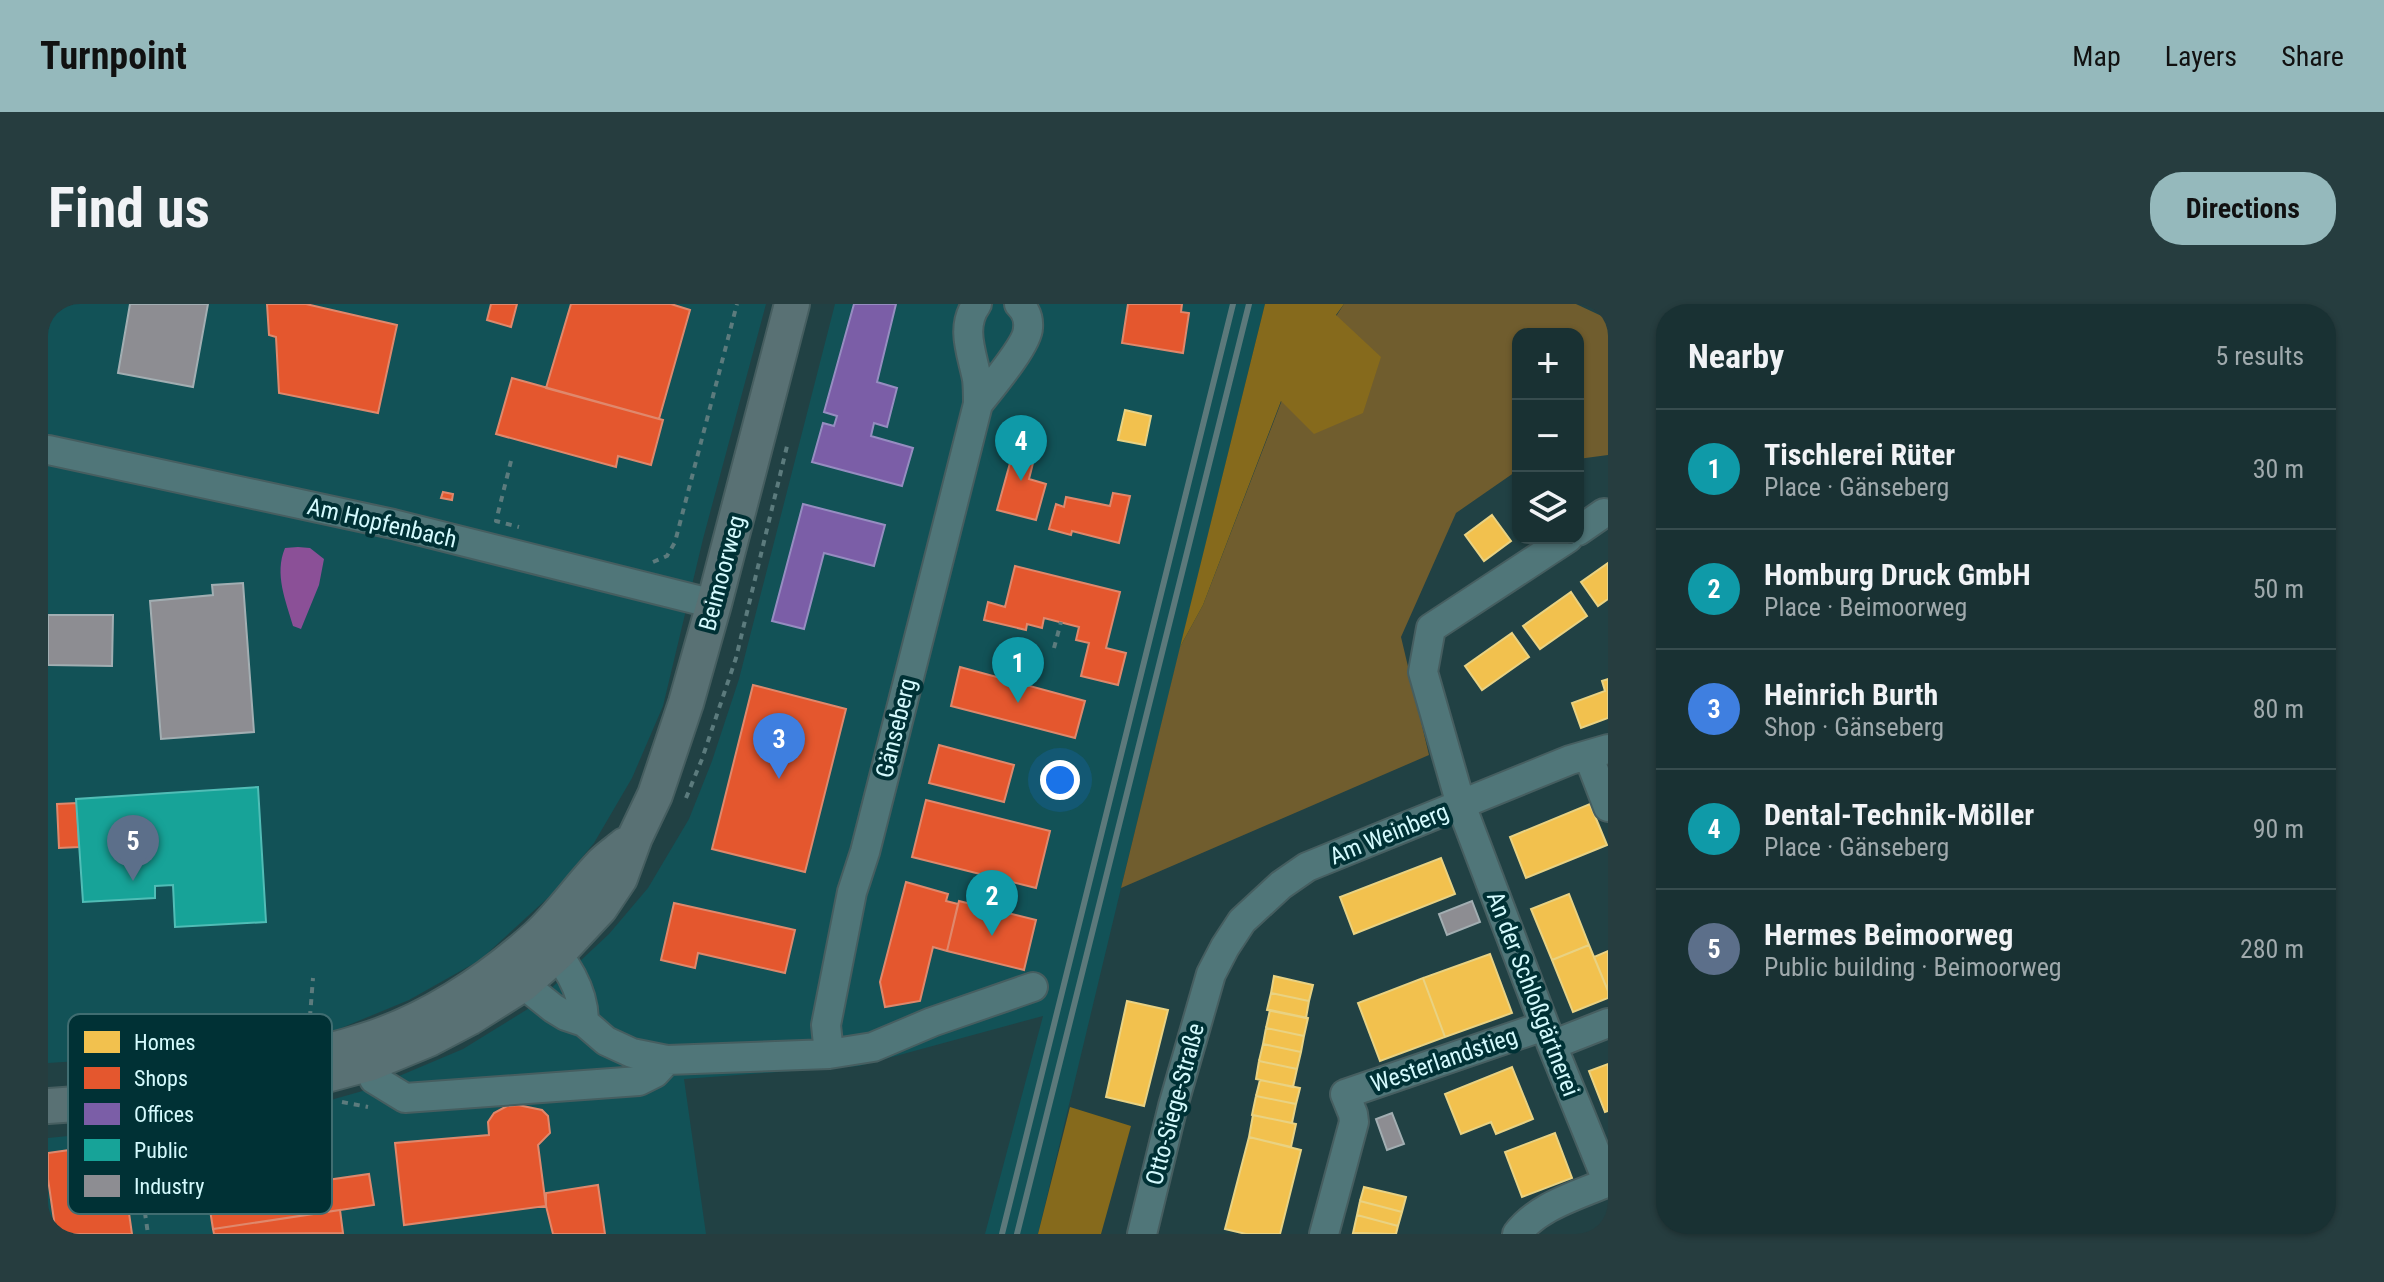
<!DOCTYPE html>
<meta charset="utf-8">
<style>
:root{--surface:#193133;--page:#263d3f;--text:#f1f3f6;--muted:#9fa9ac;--line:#374c4e;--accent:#95b9bc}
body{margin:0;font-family:"Roboto Condensed",sans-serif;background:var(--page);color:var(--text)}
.controls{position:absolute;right:24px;top:24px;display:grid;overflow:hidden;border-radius:16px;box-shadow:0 2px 6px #0004}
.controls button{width:72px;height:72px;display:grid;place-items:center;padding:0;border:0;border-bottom:2px solid var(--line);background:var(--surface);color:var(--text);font:40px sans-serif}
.you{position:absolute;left:1012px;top:476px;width:28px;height:28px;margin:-20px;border:6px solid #fff;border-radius:50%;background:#1a73e8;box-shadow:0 0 0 12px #1a73e833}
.badge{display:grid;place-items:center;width:52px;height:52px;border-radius:50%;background:var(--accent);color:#fff;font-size:26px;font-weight:700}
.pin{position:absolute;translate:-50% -66px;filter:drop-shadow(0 2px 4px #0008)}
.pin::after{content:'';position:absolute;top:42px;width:28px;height:24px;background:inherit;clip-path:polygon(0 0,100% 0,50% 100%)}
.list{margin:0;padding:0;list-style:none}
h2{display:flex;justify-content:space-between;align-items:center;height:104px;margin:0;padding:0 32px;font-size:34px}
h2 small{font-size:26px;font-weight:400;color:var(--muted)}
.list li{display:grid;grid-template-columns:52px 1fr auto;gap:24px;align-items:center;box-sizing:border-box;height:120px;padding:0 32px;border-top:2px solid var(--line)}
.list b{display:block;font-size:30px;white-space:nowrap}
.list p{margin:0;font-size:26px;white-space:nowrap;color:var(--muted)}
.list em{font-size:26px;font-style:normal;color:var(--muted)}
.icon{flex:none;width:44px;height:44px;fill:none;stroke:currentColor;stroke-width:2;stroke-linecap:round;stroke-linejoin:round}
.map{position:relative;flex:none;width:1560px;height:930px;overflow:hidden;border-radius:32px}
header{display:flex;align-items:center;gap:48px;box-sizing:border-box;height:112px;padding:0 40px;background:var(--accent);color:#111}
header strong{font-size:38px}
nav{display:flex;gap:44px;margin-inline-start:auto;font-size:28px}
.intro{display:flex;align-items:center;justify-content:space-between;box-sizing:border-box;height:192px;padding:0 48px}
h1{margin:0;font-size:56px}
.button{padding:20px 36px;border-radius:32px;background:var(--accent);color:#111;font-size:28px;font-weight:700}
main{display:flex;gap:48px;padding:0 48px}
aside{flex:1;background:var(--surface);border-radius:32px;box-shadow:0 2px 6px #0004}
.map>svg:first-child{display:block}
.built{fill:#125257}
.green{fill:#705d2e}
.forest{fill:#866a1c}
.water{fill:#8b5097}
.homes{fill:#f2c14e;stroke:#e9d282;stroke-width:2}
.shops{fill:#e4572e;stroke:#df886c;stroke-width:2}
.offices{fill:#7b5ea7;stroke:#968dc1;stroke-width:2}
.public{fill:#17a398;stroke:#50bdb6;stroke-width:2}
.industry{fill:#8d8d92;stroke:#a2aeb2;stroke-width:2}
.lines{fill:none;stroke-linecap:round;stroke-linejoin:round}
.minor-casing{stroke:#465e60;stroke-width:32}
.major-casing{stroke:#465e60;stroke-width:38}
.path{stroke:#5c7b7d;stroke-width:4;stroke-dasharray:6 6;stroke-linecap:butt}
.minor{stroke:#507679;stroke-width:28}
.major{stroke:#597174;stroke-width:34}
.rail{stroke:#5c797b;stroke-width:6}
.labels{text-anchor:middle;stroke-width:8;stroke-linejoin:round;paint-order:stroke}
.street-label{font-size:24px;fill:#d4fafd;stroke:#003135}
.key{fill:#003135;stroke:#406d71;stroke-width:2}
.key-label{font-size:22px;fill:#d4fafd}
</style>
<header>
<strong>Turnpoint</strong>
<nav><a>Map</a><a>Layers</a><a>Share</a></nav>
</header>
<div class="intro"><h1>Find us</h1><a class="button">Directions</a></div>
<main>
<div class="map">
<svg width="1560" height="930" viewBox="0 0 1560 930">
<rect width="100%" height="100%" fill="#214144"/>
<!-- built -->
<path class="built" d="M 0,0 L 718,0 L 655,235 L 615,402 L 584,474 L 546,539 L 503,591 L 432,656 L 361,696 L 286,727 L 238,739 L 171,748 L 0,759 Z
M 787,0 L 1217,0 L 1073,584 L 990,930 L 937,930 L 995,712 L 811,762 L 636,775 L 658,930 L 0,930 L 0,834 L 181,816 L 244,807 L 318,786 L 415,745 L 483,703 L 561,630 L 600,584 L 641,515 L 664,457 L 691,375 Z"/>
<!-- green -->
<path class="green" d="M 1296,0 L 1528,0 L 1560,15 L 1560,151 L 1530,155 L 1530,30 L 1470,30 L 1470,166 L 1408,209 L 1353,333 L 1381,451 L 1073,584 L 1132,343 L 1155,301 L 1234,96 Z"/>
<!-- forest -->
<path class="forest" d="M 1217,0 L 1296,0 L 1288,11 L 1333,53 L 1315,109 L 1266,130 L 1233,97 L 1155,301 L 1132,343 Z
M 1022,803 L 1083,822 L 1053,930 L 990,930 Z"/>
<!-- water -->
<path class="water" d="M 250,243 L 262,244 L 276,255 L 271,281 L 253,325 L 245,322 C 238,297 226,270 237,244 Z"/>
<!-- homes -->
<path class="homes" d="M 1077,106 L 1103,112 L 1097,141 L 1070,136 Z
M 1444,211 L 1463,237 L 1436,257 L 1417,231 Z
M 1560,259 L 1560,295 L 1550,302 L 1533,278 Z
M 1523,288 L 1539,312 L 1492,345 L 1475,322 Z
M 1464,329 L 1481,353 L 1434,386 L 1417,362 Z
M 1560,375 L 1560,414 L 1533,424 L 1524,399 L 1557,387 L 1554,377 Z
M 1542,500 L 1559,541 L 1478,574 L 1462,533 Z
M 1393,554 L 1407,590 L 1306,630 L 1292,593 Z
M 1521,590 L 1541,641 L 1504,656 L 1483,605 Z
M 1541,641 L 1560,687 L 1560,694 L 1525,708 L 1504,656 Z
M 1560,647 L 1560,687 L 1546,653 Z
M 1442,650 L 1464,709 L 1397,733 L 1375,674 Z
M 1226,672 L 1265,681 L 1261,697 L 1223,689 Z
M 1375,674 L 1397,733 L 1332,757 L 1310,699 Z
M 1223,689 L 1261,697 L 1258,714 L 1219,706 Z
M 1079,697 L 1120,706 L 1096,802 L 1058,793 Z
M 1222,706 L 1260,714 L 1256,732 L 1218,724 Z
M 1218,724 L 1256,732 L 1253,748 L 1215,740 Z
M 1215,740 L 1253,748 L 1249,765 L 1211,757 Z
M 1211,757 L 1249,765 L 1245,783 L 1208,775 Z
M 1560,760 L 1560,807 L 1557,808 L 1541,767 Z
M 1464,763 L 1485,815 L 1448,830 L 1443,818 L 1413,830 L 1397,790 Z
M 1212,776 L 1252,784 L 1248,800 L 1208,792 Z
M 1208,792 L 1248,800 L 1244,819 L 1204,811 Z
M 1205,811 L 1248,820 L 1243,843 L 1201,833 Z
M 1507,829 L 1524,874 L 1474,893 L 1457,848 Z
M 1201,833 L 1253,846 L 1232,930 L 1198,930 L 1177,925 Z
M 1316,883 L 1358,893 L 1354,908 L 1312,897 Z
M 1312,897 L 1354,908 L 1350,922 L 1309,911 Z
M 1309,911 L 1350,922 L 1348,930 L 1305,929 Z"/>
<!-- shops -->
<path class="shops" d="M 219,0 L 258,0 L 349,21 L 330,109 L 231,89 L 228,33 L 221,31 Z
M 443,0 L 469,0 L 463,23 L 439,16 Z
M 523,0 L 623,0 L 642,6 L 611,115 L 498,84 Z
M 1080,0 L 1134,0 L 1133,8 L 1141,9 L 1135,49 L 1074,39 Z
M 464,74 L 615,116 L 603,161 L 570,152 L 568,163 L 448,130 Z
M 967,141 L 988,147 L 981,175 L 998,180 L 988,216 L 949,206 Z
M 395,188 L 405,190 L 404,196 L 393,194 Z
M 1065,189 L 1082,192 L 1071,239 L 1024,227 L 1023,231 L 1001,225 L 1008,200 L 1016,203 L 1018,193 L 1062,202 Z
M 967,262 L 1072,288 L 1058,344 L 1078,349 L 1070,381 L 1033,372 L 1041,339 L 1028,336 L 1031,323 L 996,314 L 994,324 L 979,320 L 978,326 L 936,316 L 940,298 L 957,303 Z
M 912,363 L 1037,397 L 1027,434 L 903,402 Z
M 705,381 L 798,405 L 757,568 L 664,545 Z
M 891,441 L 966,461 L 956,498 L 881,479 Z
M 878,496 L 1002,527 L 988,584 L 864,553 Z
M 29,499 L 31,543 L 11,544 L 9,500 Z
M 858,578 L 900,590 L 898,597 L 910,600 L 899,647 L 885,643 L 872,697 L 837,703 L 832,678 Z
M 911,597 L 988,616 L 976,666 L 899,647 Z
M 626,599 L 747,626 L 737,669 L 650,649 L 647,664 L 613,656 Z
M 470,801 L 494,806 L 500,812 L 502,829 L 490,841 L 498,902 L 356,921 L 347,839 L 441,831 L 440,818 L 446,809 L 459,802 Z
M 71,839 L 84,930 L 8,930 L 0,875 L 0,849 Z
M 321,870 L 326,901 L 165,925 L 160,893 Z
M 550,881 L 557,930 L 505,930 L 498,902 L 498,889 Z
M 292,906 L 295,929 L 166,930 L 165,925 Z"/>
<!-- offices -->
<path class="offices" d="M 806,0 L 848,0 L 829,78 L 849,84 L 839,123 L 826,119 L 823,132 L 865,144 L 854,182 L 764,158 L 775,119 L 786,122 L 789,112 L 776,108 Z
M 755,200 L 837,221 L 826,262 L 776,249 L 756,325 L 724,317 Z"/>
<!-- public -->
<path class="public" d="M 210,483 L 218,618 L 127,623 L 125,581 L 107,582 L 107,594 L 35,598 L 28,495 Z"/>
<!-- industry -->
<path class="industry" d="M 82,0 L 160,0 L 145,83 L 70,69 Z
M 195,279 L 206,428 L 113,435 L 102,297 L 165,291 L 164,281 Z
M 0,311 L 65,311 L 64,362 L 0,361 Z
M 1424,597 L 1432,618 L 1399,631 L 1391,610 Z
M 1344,809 L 1356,840 L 1339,846 L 1328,815 Z"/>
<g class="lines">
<defs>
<path id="minor" d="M 930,100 C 941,86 980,40 980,24 C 981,14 978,7 971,0
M 0,146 L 345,220 L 666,300
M 1530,227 L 1556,209
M 1520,234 L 1383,324 L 1375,368 L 1413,501 L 1504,741 L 1560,879
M 1540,451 L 1560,503
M 495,635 C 517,656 536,686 536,718
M 462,665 L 475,680 L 505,704 L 518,712 L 536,718 L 558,737 L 584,749 L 619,756 L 781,750 L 825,743 L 884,718 L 985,683
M 317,739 L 326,775 L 357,794 L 591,777 L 607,769 L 619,756
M 1504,741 L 1560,719
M 781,750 L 778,721 L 804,588 L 817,548 L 930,100 C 930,92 930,83 929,75 C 924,49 912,23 929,0
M 1094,930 L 1125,802 L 1163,670 L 1177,643 L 1194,617 L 1233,581 L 1259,563 L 1522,456 L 1560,445
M 1276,930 L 1306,818 L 1305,810 L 1297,790 L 1496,722
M 1469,930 C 1490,902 1528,892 1560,878"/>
<path id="major" d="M 175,767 C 222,759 268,752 312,738 C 377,719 439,678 489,633 C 513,611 531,584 554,560 C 561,553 570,547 577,541
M 0,802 L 170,790 L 241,781 L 323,759 L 381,735 L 421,714 L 475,680 L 510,649 L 552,604 L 572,574 L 587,533 L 607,491 L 638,399 L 666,300 L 744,0"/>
</defs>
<!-- minor casing -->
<use href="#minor" class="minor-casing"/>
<!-- major casing -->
<use href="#major" class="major-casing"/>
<!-- path -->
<path class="path" d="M 463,157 L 448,217 L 471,223
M 605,258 L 619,252 L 627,238 L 689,0
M 1006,344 L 1013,318
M 638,494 L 654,455 L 688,354 L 740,138
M 261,725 L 265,674
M 294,798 L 320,803
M 85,825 L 100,930"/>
<!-- minor -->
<use href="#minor" class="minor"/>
<!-- major -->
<use href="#major" class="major"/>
<!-- rail -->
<path class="rail" d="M 954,930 L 1185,0
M 969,930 L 1201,0"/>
</g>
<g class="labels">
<!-- street labels -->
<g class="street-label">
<text transform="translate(334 219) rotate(13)" y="8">Am Hopfenbach</text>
<text transform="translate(674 269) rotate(-75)" y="8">Beimoorweg</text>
<text transform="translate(848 424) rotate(-76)" y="8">Gänseberg</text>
<text transform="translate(1341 530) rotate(-22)" y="8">Am Weinberg</text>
<text transform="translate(1485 690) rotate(69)" y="8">An der Schloßgärtnerei</text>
<text transform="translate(1396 756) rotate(-19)" y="8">Westerlandstieg</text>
<text transform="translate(1127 800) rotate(-75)" y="8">Otto-Siege-Straße</text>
</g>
</g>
<!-- legend -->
<rect x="20" y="710" width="264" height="200" rx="12" class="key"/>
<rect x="36" y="727" width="36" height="22" fill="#f2c14e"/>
<rect x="36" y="763" width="36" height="22" fill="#e4572e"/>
<rect x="36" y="799" width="36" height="22" fill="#7b5ea7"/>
<rect x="36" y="835" width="36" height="22" fill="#17a398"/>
<rect x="36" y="871" width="36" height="22" fill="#8d8d92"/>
<g class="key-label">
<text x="86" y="746">Homes</text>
<text x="86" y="782">Shops</text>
<text x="86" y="818">Offices</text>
<text x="86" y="854">Public</text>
<text x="86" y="890">Industry</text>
</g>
</svg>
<div class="controls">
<button>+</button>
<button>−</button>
<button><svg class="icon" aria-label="layers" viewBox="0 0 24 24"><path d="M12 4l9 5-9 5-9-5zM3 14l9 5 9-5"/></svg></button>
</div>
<div class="you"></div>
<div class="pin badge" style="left:970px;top:399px;background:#0f9aa8">1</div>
<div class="pin badge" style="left:944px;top:632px;background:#0f9aa8">2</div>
<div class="pin badge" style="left:731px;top:475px;background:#3f7fe0">3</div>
<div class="pin badge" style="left:973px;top:177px;background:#0f9aa8">4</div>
<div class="pin badge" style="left:85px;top:577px;background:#5c6f8a">5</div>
</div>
<aside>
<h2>Nearby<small>5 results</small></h2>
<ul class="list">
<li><span class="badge" style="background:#0f9aa8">1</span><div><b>Tischlerei Rüter</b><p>Place · Gänseberg</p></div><em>30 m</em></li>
<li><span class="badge" style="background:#0f9aa8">2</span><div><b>Homburg Druck GmbH</b><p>Place · Beimoorweg</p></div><em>50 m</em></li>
<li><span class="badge" style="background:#3f7fe0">3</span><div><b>Heinrich Burth</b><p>Shop · Gänseberg</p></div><em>80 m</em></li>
<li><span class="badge" style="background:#0f9aa8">4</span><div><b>Dental-Technik-Möller</b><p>Place · Gänseberg</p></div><em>90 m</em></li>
<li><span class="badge" style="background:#5c6f8a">5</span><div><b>Hermes Beimoorweg</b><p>Public building · Beimoorweg</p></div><em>280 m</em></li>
</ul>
</aside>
</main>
